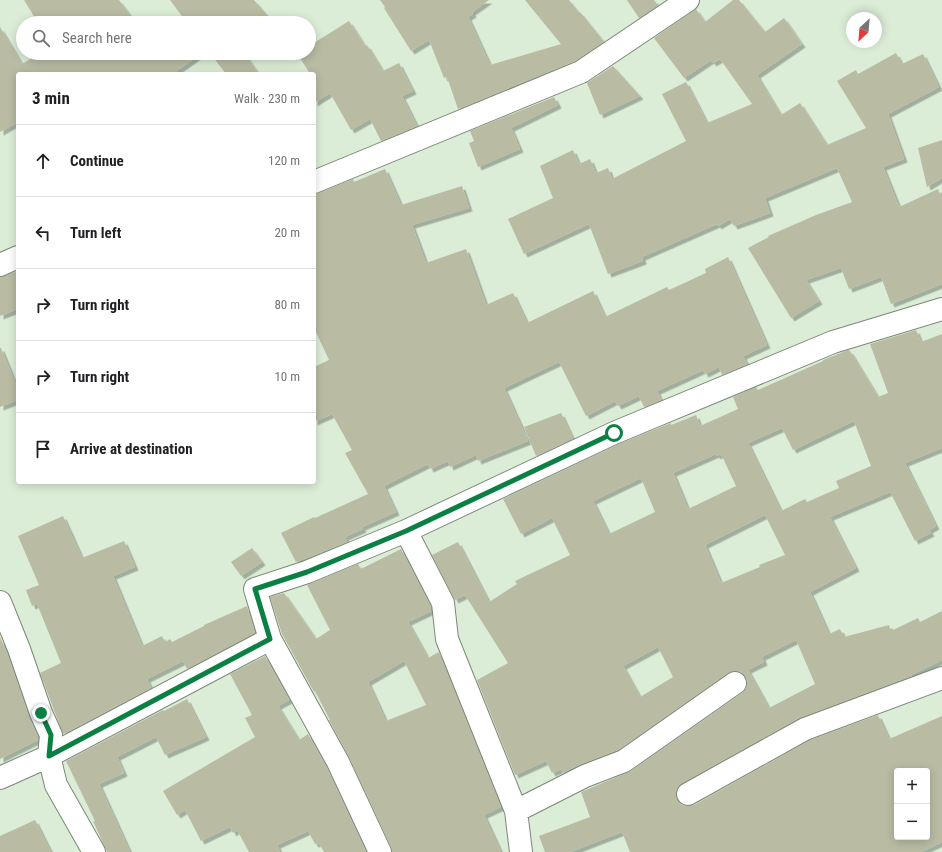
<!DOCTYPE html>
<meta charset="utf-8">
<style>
:root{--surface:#fff;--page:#f6f6f6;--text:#202124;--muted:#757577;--line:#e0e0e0}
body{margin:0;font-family:"Roboto Condensed",sans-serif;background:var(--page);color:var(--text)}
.controls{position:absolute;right:12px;bottom:12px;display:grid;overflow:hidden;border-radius:4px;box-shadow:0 2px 10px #0003}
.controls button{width:36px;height:36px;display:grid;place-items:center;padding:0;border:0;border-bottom:1px solid var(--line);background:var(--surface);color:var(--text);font:20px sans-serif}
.compass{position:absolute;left:846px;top:12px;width:36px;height:36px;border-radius:50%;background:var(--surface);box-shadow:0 2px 10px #0003;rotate:206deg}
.stop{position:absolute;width:12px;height:12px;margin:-9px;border:3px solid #0b8043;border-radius:50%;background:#fff}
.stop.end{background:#0b8043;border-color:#fff;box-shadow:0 1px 4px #0008}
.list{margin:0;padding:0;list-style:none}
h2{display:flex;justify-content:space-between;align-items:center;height:52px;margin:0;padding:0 16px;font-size:17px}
h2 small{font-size:13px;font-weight:400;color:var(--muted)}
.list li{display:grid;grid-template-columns:26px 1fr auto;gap:12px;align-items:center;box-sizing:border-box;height:72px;padding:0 16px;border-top:1px solid var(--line)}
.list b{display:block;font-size:15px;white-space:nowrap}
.list em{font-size:13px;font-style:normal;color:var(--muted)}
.icon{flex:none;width:22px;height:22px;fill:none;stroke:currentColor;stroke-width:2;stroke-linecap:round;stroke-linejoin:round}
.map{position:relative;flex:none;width:942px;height:852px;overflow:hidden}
.search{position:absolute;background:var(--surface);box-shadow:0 2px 10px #0003;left:16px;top:16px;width:300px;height:44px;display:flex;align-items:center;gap:10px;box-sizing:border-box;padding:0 14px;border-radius:22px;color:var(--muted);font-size:15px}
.panel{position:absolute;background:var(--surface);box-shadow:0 2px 10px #0003;left:16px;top:72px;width:300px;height:412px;border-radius:4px}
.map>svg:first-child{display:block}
.building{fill:#b9bca3;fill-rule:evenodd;filter:url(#shadow)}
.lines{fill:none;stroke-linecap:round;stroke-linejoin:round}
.street-casing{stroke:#7a8976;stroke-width:24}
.street{stroke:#fff;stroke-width:22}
.route{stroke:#0b8043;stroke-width:5}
</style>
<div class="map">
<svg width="942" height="852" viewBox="0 0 942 852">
<defs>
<filter id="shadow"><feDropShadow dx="3.5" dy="3.5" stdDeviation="0" flood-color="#0004"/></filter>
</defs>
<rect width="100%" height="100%" fill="#dcedd7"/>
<!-- building -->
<path class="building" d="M 24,0 L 119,0 L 136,23 L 38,23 Z
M 170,0 L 254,0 L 267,15 L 257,23 L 187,23 Z
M 380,0 L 489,0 L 472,12 L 473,14 L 468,17 L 490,65 L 561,44 L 525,0 L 569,0 L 579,13 L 580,12 L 604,42 L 575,61 L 458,109 L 447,77 L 444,78 L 429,40 L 411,51 L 384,8 L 385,7 Z
M 627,0 L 654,0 L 658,5 L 639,18 Z
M 733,0 L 739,0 L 765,32 L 784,18 L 802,44 L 757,75 L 781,115 L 800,103 L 827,145 L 866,128 L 837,81 L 856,70 L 858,74 L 896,53 L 902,64 L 923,54 L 939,87 L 888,114 L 904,159 L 883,167 L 899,207 L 938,189 L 942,199 L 942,284 L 891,304 L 881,277 L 849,289 L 841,268 L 806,280 L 819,301 L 791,318 L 748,248 L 769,237 L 768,236 L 816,215 L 852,202 L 837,168 L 765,198 L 770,213 L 734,226 L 730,219 L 718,226 L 717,224 L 642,257 L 643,261 L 608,274 L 589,224 L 524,254 L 508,219 L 553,198 L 540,166 L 573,150 L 579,164 L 590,159 L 596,173 L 608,168 L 612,179 L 686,141 L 662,94 L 686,82 L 707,123 L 752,104 L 720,59 L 713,63 L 711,60 L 684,78 L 654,38 L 696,9 L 705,22 Z
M 349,21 L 365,46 L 367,45 L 383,71 L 399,63 L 413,91 L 402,96 L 417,126 L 381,141 L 370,119 L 351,130 L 330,93 L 314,103 L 314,74 L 310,74 L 297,53 L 309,53 L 309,46 Z
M 0,27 L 22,64 L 41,53 L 202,53 L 172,74 L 18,74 L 18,122 L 0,132 Z
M 210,53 L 244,53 L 259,74 L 226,74 Z
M 613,66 L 640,96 L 600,115 L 587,83 Z
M 554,97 L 558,105 L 511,128 L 520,149 L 478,167 L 469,143 L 474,141 L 470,131 Z
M 942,140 L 942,178 L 927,187 L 918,148 Z
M 385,169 L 401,205 L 462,186 L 469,208 L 412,225 L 426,263 L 466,249 L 486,305 L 513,293 L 527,323 L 593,291 L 605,317 L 667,287 L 669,290 L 706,273 L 705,269 L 728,257 L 767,345 L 743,356 L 747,364 L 722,375 L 719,367 L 705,374 L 703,370 L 657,391 L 661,400 L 644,407 L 639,396 L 618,406 L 615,401 L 586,416 L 559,362 L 504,388 L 528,441 L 478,461 L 476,455 L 450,467 L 448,461 L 430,469 L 428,464 L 384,486 L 396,512 L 362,527 L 363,529 L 345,537 L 347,542 L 296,562 L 281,533 L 314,517 L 315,518 L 368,494 L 345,453 L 352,450 L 332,414 L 314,422 L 314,367 L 329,360 L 314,328 L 314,195 L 353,179 L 354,182 Z
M 18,271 L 18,309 L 0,316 L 0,277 Z
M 916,330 L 921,342 L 942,334 L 942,448 L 905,463 L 936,526 L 929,530 L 931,533 L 915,541 L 890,492 L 830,517 L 856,568 L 810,592 L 829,634 L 840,629 L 844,637 L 889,625 L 891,631 L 918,618 L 920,622 L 942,611 L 942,660 L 911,675 L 912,676 L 799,718 L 682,783 L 677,788 L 676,794 L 677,800 L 682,805 L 688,806 L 694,805 L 810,740 L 878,715 L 889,739 L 942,716 L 942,842 L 921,852 L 630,852 L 622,832 L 570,852 L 545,852 L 539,836 L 590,817 L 581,792 L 631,771 L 742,693 L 746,688 L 747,682 L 745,676 L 740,672 L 734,671 L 728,673 L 618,750 L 581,764 L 563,773 L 561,769 L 552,773 L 546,761 L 515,775 L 477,680 L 508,663 L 465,595 L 455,600 L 432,555 L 458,542 L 489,602 L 517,584 L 515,581 L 570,555 L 552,518 L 521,534 L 503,499 L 619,444 L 671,423 L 671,425 L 696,415 L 700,426 L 738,409 L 733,397 L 756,387 L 758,390 L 823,361 L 823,360 L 848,350 L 850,351 L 878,397 L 888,393 L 870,344 ZM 854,421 L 871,466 L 836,481 L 839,488 L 807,502 L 805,499 L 781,511 L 748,443 L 782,428 L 793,450 ZM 716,454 L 717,456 L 721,454 L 736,486 L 688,509 L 673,473 ZM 641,478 L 655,512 L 609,534 L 593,501 ZM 765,515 L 785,555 L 759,565 L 760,567 L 721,583 L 705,545 ZM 796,640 L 815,684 L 769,708 L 748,670 L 764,662 L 762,657 ZM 658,647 L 673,677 L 640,697 L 623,666 ZM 897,771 L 927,771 L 927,837 L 897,837 Z
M 0,348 L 1,348 L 18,390 L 18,400 L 0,407 Z
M 561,413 L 573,439 L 536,456 L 524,427 Z
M 63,516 L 82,558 L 124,541 L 135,567 L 113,576 L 142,646 L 162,636 L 165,642 L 170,639 L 172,642 L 204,626 L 204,625 L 247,606 L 255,633 L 187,669 L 183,661 L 147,679 L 151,688 L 63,734 L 40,673 L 61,663 L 37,604 L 32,606 L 26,590 L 39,585 L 18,536 Z
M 252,548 L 262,562 L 241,576 L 231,562 Z
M 401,549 L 431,607 L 431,611 L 408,622 L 428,658 L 439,652 L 501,807 L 484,815 L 501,852 L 392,852 L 391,847 L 349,757 L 329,720 L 330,720 L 315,691 L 314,692 L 282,634 L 270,597 L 284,593 L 316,639 L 330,630 L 307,585 L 358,564 L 361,569 ZM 404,661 L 426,705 L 386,721 L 368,682 Z
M 0,637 L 7,653 L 29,717 L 38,737 L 38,740 L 0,759 Z
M 265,656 L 289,700 L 278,706 L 299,740 L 308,734 L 327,768 L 366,852 L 324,852 L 319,843 L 315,844 L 308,831 L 277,845 L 280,852 L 249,852 L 237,830 L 233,833 L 230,827 L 201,841 L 185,810 L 177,815 L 163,791 L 255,737 L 245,718 L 252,715 L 230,674 Z
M 187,699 L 206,737 L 165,755 L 156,737 L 117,757 L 124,773 L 99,784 L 130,852 L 107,852 L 93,821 L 95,821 L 66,761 L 163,710 L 164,711 Z
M 35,820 L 51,852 L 0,852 L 0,836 Z"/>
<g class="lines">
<defs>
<path id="street" d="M 314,182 L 581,72 L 688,0
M 0,265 L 18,257
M 406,531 L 443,603 L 447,639 L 516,811 L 521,852
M 0,602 L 19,649 L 41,713 L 51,735 L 49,756 L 56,785 L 94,852
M 0,778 L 49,756 L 270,639
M 688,794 L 805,729 L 942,678
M 516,811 L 585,776 L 624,761 L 735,683
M 380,852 L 338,762 L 270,639 L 255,589 L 307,572 L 406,531 L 614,433 L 833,342 L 942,309"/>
</defs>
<!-- street casing -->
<use href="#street" class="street-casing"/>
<!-- street -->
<use href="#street" class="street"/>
</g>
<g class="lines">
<!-- route -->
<path class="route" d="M 41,713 L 51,735 L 49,756 L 270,639 L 255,589 L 307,572 L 406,531 L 614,433"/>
</g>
</svg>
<div class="controls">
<button>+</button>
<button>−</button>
</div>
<svg class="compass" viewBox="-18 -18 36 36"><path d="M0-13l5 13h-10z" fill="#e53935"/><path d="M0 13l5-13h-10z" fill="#757577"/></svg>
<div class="stop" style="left:614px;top:433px"></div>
<div class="stop end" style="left:41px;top:713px"></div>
<div class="search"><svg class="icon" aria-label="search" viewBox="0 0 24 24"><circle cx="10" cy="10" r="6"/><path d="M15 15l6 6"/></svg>Search here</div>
<section class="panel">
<h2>3 min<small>Walk · 230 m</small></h2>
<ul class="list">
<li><svg class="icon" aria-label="ahead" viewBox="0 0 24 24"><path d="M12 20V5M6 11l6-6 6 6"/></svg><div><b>Continue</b></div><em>120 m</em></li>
<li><svg class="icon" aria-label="left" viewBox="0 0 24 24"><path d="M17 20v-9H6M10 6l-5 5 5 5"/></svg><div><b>Turn left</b></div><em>20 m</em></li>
<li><svg class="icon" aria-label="right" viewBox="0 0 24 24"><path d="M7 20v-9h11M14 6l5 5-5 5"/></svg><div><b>Turn right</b></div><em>80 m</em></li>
<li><svg class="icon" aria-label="right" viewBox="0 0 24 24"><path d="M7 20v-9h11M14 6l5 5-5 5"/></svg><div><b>Turn right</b></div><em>10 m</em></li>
<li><svg class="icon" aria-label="arrive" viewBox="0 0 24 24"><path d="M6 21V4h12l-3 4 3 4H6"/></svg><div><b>Arrive at destination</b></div></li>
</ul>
</section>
</div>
